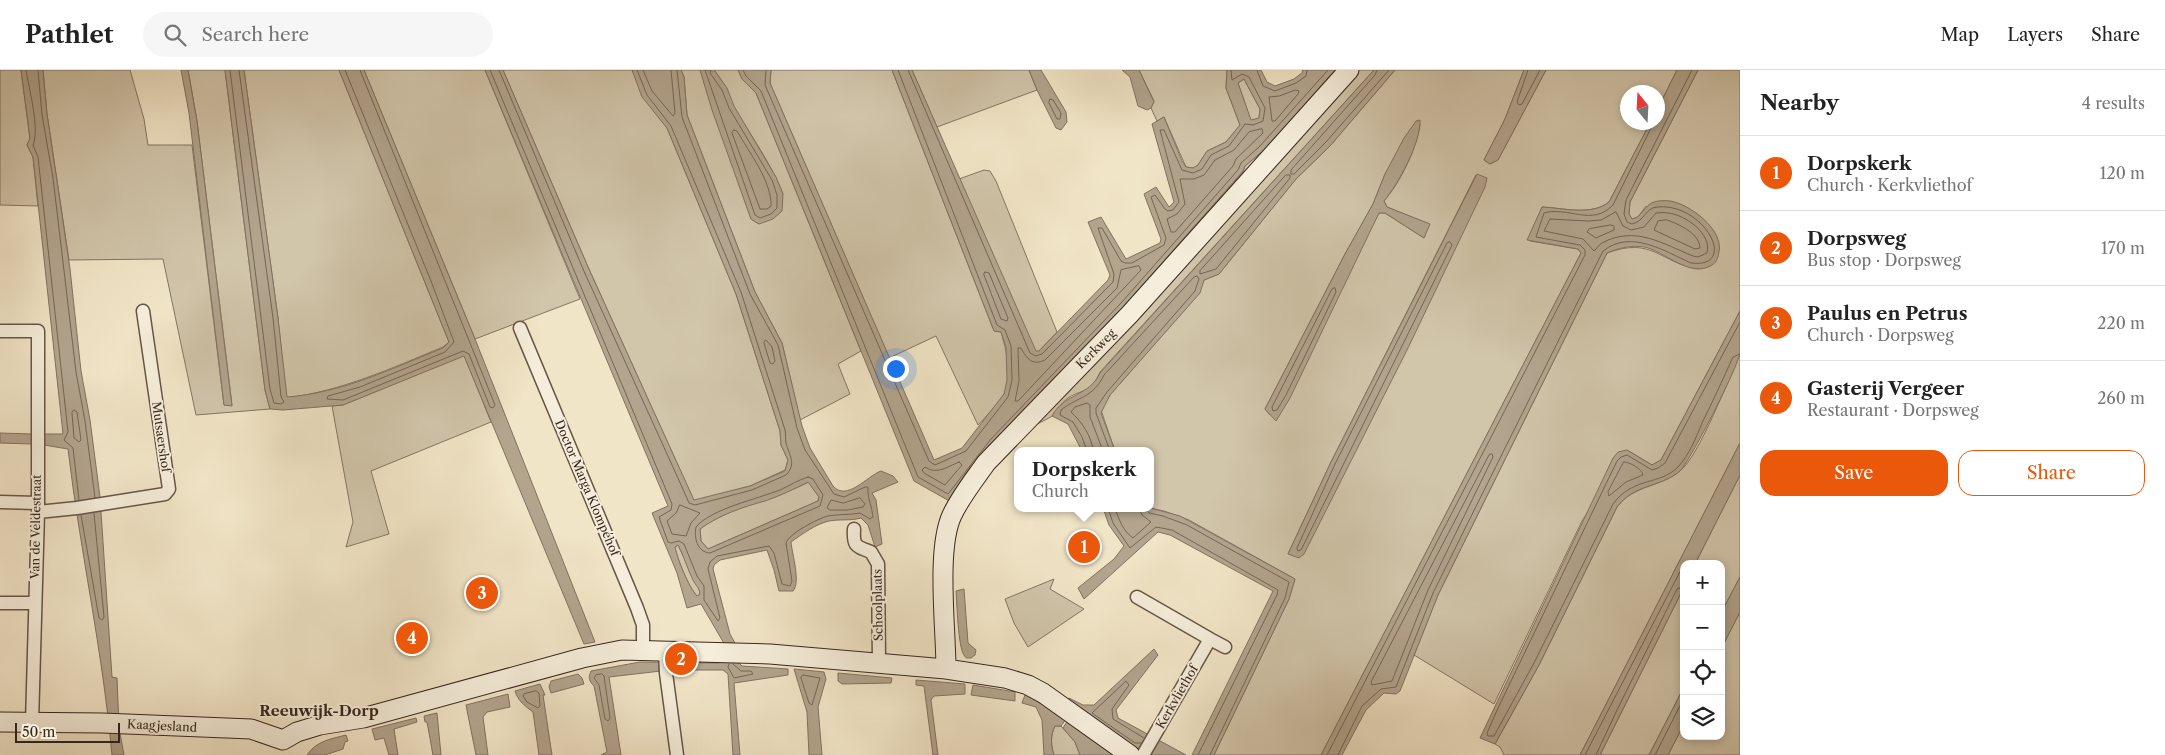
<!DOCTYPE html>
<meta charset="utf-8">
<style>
:root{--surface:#fff;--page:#f6f6f6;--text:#222;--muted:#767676;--line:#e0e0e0;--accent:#ea580c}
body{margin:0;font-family:"Libre Caslon Text",serif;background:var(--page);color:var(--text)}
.controls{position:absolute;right:15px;bottom:15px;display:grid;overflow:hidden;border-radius:10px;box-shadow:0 2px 8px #0003}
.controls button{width:45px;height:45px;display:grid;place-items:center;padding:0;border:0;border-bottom:1px solid var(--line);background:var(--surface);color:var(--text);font:25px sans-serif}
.compass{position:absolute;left:1620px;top:15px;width:45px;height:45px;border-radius:50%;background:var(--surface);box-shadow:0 2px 8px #0003;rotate:342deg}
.scale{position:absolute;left:15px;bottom:12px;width:105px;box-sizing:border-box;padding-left:5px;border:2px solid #37271d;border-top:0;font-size:14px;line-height:18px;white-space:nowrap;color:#37271d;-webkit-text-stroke:4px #f6eedb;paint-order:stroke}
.you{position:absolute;left:895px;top:298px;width:18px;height:18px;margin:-12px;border:4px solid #fff;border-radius:50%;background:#1a73e8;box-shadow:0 0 0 8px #1a73e833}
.badge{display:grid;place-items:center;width:32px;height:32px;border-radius:50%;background:var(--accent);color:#fff;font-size:16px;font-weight:700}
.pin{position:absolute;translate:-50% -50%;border:2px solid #fff;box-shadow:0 1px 5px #0006}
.popup{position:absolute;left:1014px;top:377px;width:140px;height:65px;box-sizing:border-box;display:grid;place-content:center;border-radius:10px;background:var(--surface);filter:drop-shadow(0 1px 4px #0005);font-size:16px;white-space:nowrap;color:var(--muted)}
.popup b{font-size:19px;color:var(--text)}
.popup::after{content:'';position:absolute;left:50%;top:100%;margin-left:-10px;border:10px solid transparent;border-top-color:var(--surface)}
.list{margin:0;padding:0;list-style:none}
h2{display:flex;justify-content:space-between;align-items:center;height:65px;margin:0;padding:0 20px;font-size:21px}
h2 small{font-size:16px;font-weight:400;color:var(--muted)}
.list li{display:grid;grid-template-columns:32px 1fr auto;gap:15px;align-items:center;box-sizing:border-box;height:75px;padding:0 20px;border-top:1px solid var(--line)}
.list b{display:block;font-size:19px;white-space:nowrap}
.list p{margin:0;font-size:16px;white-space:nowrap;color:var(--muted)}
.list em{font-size:16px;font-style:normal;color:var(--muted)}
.actions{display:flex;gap:10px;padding:15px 20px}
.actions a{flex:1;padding:11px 0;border:1px solid var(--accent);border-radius:15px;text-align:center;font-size:18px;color:var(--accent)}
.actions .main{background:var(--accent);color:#fff}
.icon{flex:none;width:28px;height:28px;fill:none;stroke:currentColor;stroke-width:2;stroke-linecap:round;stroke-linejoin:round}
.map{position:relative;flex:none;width:1740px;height:685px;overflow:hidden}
header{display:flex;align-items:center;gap:30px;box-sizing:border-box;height:70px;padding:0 25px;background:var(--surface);border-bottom:1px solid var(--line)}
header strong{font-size:24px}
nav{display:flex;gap:28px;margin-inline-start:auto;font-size:18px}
.search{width:350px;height:45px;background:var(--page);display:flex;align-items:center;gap:12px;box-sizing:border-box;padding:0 18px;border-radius:28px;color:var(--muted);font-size:19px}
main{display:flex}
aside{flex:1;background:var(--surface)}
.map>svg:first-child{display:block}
.green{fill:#d1c5aa;stroke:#847664;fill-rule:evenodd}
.water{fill:#b2a48d;stroke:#817260;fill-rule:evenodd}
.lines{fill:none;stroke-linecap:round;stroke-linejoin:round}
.shore{stroke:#746655;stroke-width:1}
.street-casing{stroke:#665648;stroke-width:15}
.secondary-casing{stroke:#37271d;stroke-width:21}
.street{stroke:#f6eedb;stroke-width:12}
.secondary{stroke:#f6eedb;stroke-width:19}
.labels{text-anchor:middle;stroke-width:4;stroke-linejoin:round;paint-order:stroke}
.street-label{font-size:12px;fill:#37271d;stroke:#f6eedb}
.quarter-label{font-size:15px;font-weight:bold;fill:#37271d;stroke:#f6eedb}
</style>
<header>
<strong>Pathlet</strong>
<div class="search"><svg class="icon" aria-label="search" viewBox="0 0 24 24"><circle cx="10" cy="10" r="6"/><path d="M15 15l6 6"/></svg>Search here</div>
<nav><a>Map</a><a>Layers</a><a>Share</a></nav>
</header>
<main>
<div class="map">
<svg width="1740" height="685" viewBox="0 0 1740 685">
<rect width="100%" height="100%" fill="#f1e5c7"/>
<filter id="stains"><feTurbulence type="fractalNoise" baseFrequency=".004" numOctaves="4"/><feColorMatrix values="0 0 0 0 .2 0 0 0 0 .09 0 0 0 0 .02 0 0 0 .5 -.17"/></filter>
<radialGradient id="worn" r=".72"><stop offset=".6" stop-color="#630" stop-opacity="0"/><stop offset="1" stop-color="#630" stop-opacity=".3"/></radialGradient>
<!-- green -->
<path class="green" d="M 0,0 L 21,0 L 30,69 L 27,75 L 33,87 L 38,136 L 0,135 Z
M 43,0 L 130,0 L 144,49 L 148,75 L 192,75 L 224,335 L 232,335 L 197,51 L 188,0 L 225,0 L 265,320 L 270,339 L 196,345 L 163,189 L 69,190 L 47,44 Z
M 244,0 L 339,0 L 449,272 L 443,277 C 392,298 342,321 286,328 L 278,248 Z
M 364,0 L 485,0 L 580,229 L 475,269 Z
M 503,0 L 632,0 L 656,43 L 667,58 L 736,224 L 780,361 L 781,375 L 788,390 L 785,400 L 750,416 L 694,431 L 588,197 Z
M 681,0 L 700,0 L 751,149 L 759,154 L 783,124 C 771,93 751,66 734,37 C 727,24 724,12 714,0 L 738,0 L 742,9 L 756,23 L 861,281 L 838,294 L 850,324 L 800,350 L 782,273 L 755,222 L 687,45 L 684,7 Z
M 771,0 L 892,0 L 994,261 L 1001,262 C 1006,279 1013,307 1004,324 C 998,335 986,346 978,355 L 936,266 L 889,288 L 770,13 Z
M 912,0 L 1029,0 L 1037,20 L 937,57 Z
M 1139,0 L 1227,0 L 1226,18 L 1240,55 L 1226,72 L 1207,81 L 1198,95 L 1193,98 L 1186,97 L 1164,47 L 1157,51 L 1151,38 L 1154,31 Z
M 1335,0 L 1374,0 L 1100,302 C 1090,325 1083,318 1068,328 C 1059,335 1058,340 1052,346 C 1046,351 1005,368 994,372 L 1125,235 L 1243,102 L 1245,96 L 1264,80 Z
M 1395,0 L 1524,0 L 1505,49 L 1484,90 L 1490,94 L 1498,90 L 1546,0 L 1677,0 L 1658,38 L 1658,22 L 1628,22 L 1628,52 L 1650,53 L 1609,132 C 1592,146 1563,138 1542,137 L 1530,171 L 1578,179 L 1581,183 L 1321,685 L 1214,685 L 1289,529 L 1295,509 L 1189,450 L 1164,441 L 1150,438 L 1150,381 L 1115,381 L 1101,340 L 1110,325 L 1199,223 L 1204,210 L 1219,204 L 1296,109 L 1330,76 ZM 1420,54 C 1417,78 1400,113 1384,131 L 1387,137 L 1429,154 L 1424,168 L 1385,143 L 1379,143 L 1270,345 L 1265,339 L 1345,184 L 1373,134 L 1385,104 ZM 1476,105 L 1288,484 L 1331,392 Z
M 1698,0 L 1740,0 L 1740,241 L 1661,390 L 1652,395 L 1627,380 L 1582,451 L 1494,634 L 1414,585 L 1438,525 L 1607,183 C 1654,166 1659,193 1699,199 L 1646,136 L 1638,147 L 1632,149 L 1629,144 L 1630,132 Z
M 1244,9 L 1260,39 L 1259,48 L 1251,51 L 1238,13 Z
M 984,100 L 990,101 L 996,111 L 1057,262 L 1039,281 L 1035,282 L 959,109 Z
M 1740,284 L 1740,373 L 1580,685 L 1504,685 L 1500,677 L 1495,674 L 1539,595 L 1617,437 C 1635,414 1659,418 1680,401 C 1699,386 1728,310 1740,284 Z
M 464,285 L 491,352 L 371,401 L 389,464 L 346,477 L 353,452 L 332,336 L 343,335 Z
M 1740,405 L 1740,507 L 1721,543 L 1721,494 L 1695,494 Z
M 809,412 L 819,427 L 818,431 L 708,479 L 701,471 L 700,459 C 732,435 774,430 809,412 Z
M 678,475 L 696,514 L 699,518 L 700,524 L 697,526 C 689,518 677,489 675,477 Z
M 1054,509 L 1050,519 L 1084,539 L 1028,577 L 1014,553 L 1005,529 Z
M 1684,517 L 1684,617 L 1649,685 L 1600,685 Z
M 1740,542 L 1740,685 L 1668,685 L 1684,654 L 1684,666 L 1721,666 L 1721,579 Z
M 1055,656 L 1061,656 L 1075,672 L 1080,685 L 1054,685 C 1051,676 1050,665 1055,656 Z"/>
<!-- water -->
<path class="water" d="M 21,0 L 43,0 L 47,44 L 70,199 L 81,301 L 90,350 L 100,427 L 112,607 L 117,608 L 119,658 L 124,685 L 112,685 C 103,582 80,481 68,379 L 44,375 L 44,364 L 63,364 L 33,87 L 27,75 L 30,68 Z
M 181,0 L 188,0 L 197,51 L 232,336 L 224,335 L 189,43 Z
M 225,0 L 244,0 L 278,248 L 287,327 C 342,323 393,298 443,278 L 449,272 L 339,0 L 364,0 L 475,269 L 595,572 L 584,574 L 464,286 L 343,335 L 283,340 L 270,339 L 265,320 Z
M 485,0 L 503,0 L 588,197 L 694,430 L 750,416 L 785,401 L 788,390 L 781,375 L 780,361 L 736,224 L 667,58 L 642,27 L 632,0 L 681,0 L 684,7 L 687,45 L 755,222 L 782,273 L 802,356 L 810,378 L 833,416 C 847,432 867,406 881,401 L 893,406 L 898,412 L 872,423 L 876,430 L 882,474 L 875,477 L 868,455 L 861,448 C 850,451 840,449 829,451 C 816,454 802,464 791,472 C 792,484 801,512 793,521 L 779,521 L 774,500 L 767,480 L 720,490 L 714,495 L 713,499 L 730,564 L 736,575 L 736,590 L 742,596 L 788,599 L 788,605 L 734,613 L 740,685 L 733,685 L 728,604 L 723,600 L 670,600 L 609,607 L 621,685 L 601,685 L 607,682 L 594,616 C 589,611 588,608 591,601 L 640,592 L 719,593 L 725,590 L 725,575 L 701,534 L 687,538 L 677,503 L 652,443 L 668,436 ZM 808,412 L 819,427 L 818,431 L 708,479 L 701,471 L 700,459 C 719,445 743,437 765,431 C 780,426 794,419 808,412 ZM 678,475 C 684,486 687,498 693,510 C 696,516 699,517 700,524 L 697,526 C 689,518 677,488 675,477 Z
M 700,0 L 715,1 L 727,18 L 734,36 L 776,107 L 783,124 L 782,141 L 773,149 L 759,154 L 751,149 L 712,40 Z
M 738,0 L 771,0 L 770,13 L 934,390 L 962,378 L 1004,324 L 1007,310 L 1006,277 L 1001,262 L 994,261 L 892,0 L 912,0 L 1036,281 L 1039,281 L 1108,210 L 1110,205 L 1088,152 L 1101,147 L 1126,189 L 1160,173 L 1161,169 L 1144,124 L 1156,117 L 1169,137 L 1174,132 L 1152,54 L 1164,47 L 1182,91 L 1186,97 L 1193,98 L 1198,95 L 1207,81 L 1226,72 L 1240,55 L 1226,18 L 1227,0 L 1261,0 L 1267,12 L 1275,16 L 1294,9 L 1303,2 L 1302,0 L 1335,0 L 1264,80 L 1245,96 L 1243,101 L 1125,235 L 994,372 L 951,432 L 914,411 L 756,23 L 742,9 ZM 1244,9 L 1260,39 L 1259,48 L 1251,50 L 1238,13 Z
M 1029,0 L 1041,0 L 1066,42 L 1067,52 L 1061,60 L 1056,58 L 1037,20 Z
M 1122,0 L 1139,0 L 1154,32 L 1151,38 L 1147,40 L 1138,36 L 1130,7 Z
M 1374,0 L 1395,0 L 1330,76 L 1296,109 L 1219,204 L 1204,210 L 1200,223 L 1110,325 L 1101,343 L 1115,381 L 1082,381 L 1068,354 L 1052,346 C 1064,323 1089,327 1100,303 Z
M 1524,0 L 1546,0 L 1498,90 L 1490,94 L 1484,90 L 1505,49 Z
M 1677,0 L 1698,0 L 1630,132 L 1629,144 L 1632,149 C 1648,145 1641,128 1670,131 C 1690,134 1724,160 1719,182 C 1718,187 1717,192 1712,195 C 1690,209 1665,181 1644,177 C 1631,175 1619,178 1607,183 L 1438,525 L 1400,621 L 1396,624 L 1384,623 L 1366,640 L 1342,685 L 1321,685 L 1581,183 L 1578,179 L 1527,170 L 1542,137 C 1563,138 1592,146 1609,132 L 1650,53 L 1658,52 L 1658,38 Z
M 1420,50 C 1421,73 1398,114 1384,131 L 1387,137 L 1430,154 L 1424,168 L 1385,143 L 1379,143 L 1290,328 L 1276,351 L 1265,339 L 1345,184 L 1373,134 L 1385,104 L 1404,68 L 1416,51 Z
M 1477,104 L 1487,108 L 1485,117 L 1408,278 L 1304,484 L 1299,488 L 1288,484 L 1331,392 Z
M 1740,241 C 1740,254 1740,270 1740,283 C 1738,297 1689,394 1679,402 C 1658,418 1634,414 1617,437 L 1539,595 L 1495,674 L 1480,668 L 1613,388 L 1618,382 L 1627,380 L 1652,395 L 1661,390 Z
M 0,363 L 32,364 L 32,374 L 0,373 Z
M 1740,373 L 1740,405 L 1695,494 L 1684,494 L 1684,517 L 1600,685 L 1580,685 Z
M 1103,438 L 1150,438 L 1180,446 L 1295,509 L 1289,529 L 1214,685 L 1192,685 L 1273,521 L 1170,465 L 1158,462 L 1084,529 L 1078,518 L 1114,489 L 1124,476 L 1109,455 Z
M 1740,507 L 1740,542 L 1721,579 L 1721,543 Z
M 964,519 L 968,573 L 976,580 L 975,585 L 971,588 C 967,588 966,589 964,585 C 958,577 957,533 956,521 Z
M 1154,579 L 1158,585 L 1116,640 L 1118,648 L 1186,685 L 1150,685 L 1141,678 L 1134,679 L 1066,632 L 1069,628 L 1083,635 L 1094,635 Z
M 794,599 L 824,602 L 826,609 L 818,637 L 822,685 L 809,685 L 807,642 Z
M 838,603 L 892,608 L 891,613 L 842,614 L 838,611 Z
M 578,604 L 582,608 L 584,614 L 551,623 L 549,617 L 551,611 Z
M 916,610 L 965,614 L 965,624 L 934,626 L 931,630 L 938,685 L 933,685 L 924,616 L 916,615 Z
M 540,614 L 545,625 L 543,625 L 552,685 L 539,685 L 533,642 C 525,636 518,631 515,621 Z
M 973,615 L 1015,622 L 1015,631 L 971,625 Z
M 1684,617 L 1684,654 L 1668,685 L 1649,685 Z
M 508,624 L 510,637 L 487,642 L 483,647 L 488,685 L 476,685 L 466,635 Z
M 1025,625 L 1055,641 L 1066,649 L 1061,656 L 1055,656 C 1050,665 1051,676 1054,685 L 1044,685 L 1042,650 L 1036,637 L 1022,633 Z
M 437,643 L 441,685 L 433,685 L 427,652 L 425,652 L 424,646 Z
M 416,648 L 417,652 L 394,659 L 398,685 L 389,685 L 384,668 L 375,670 L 372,659 Z
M 1068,650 L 1116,685 L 1080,685 L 1075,672 L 1063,658 Z
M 346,665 L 348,671 L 345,672 L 343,679 L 325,685 L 307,685 C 316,671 331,669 346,665 Z"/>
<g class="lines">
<!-- shore -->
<path class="shore" d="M 26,0 C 29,19 40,59 33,75 L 38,87 L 68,362 L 64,370 L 73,378 L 79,430
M 38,0 L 42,45 L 53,108 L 76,302 L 85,351 L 95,428
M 230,0 L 270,319 L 274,333 L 281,334 L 284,332 L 281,327 L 273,248 L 239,0
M 345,0 L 431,211 L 454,272 L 445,282 L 360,317 L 328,326 L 327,329 L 343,330 L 463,281 L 469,284 L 490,337 L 493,338 L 495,335 L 360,0
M 490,0 L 672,434 L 671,440 L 659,447 L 668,472 L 671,473 L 679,471 L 684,474 L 697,506 L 704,516 L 704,530 L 718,551 L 720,548 L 708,499 L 710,492 L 717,486 L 769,476 L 774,483 L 782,514 L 790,516 L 792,511 L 786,473 C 788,464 819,448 828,446 C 839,444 849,445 860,443 L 870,449 L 873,447 C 872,437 867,427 868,417 L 865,417 L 844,427 L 834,424 L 805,380 L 797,358 L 778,275 L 750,224 L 682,47 L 677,0
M 499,0 L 583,199 L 682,417 L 689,433 L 695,435 L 752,420 L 786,405 C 797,394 789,385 786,373 C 785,369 786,364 785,360 L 741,222 L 671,56 L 647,25 L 637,0
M 643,0 L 652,21 L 673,46 L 675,43 L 671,0
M 705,0 L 755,145 L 760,148 L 771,144 L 777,138 L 777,125 L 772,110 L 729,38 L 722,20 L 710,3 L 711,0
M 743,0 L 746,6 L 761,21 L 918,407 L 948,424 L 991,369 L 1122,232 L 1238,100 L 1241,93 L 1260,76 L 1328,0
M 766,0 L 765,15 L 929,391 L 935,395 L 966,381 L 1008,327 L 1012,310 L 1011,276 L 1005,260 L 997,255 L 898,0
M 908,0 L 1030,283 L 1036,286 L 1042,284 L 1113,212 L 1114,204 L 1098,158 L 1102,158 L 1121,191 L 1125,193 L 1132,193 L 1164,175 L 1166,168 L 1151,127 L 1155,125 L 1165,139 L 1168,141 L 1173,140 L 1179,132 L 1160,60 L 1164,60 L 1182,100 L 1193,103 L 1202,99 L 1211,85 L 1229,76 L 1245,54 L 1253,55 L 1263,51 L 1265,38 L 1249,7 L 1242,4 L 1232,10 L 1231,0
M 1257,0 L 1263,16 L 1275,21 L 1296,13 L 1306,6 L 1307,0
M 1377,0 L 1375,5 L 1291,100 L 1291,104 L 1294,104 L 1326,72 L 1389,0
M 1528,0 L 1517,32 L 1519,35 L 1522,34 L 1540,0
M 1296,20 L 1299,21 L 1298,24 L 1275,51 L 1272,51 L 1269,27 L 1279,26 Z
M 1050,29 L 1053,30 L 1061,43 L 1060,49 L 1057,49 L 1049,33 Z
M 1262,59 L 1263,63 L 1236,89 L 1233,96 L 1175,162 L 1171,162 L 1167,149 L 1177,144 L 1185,134 L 1180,109 L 1194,109 L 1204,105 L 1215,90 L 1234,80 L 1249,62 Z
M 734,60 L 737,61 C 749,82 772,112 771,136 L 767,139 L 760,139 L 732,63 Z
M 1286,105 L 1290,105 L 1290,108 L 1216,199 L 1200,204 L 1200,201 Z
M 1616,142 L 1623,156 L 1631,160 L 1644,157 L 1656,143 C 1660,143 1664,142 1668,143 C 1686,145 1712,164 1707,183 L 1698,187 L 1693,186 C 1663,174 1635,155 1602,173 C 1598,175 1597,179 1594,181 L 1583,169 L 1544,161 L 1550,149 L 1588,151 L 1601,150 Z
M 1667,150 C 1679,154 1700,164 1700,178 L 1695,179 L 1654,160 L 1658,151 Z
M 1611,155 L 1614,156 L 1614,160 L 1596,168 L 1587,162 L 1589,159 Z
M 1450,172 L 1452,175 L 1301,480 L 1298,481 L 1297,478 L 1335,394 L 1447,173 Z
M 1139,196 L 1141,200 L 1018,331 L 1015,331 L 1019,311 L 1018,278 L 1021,278 C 1027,289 1032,296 1045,290 L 1117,218 L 1121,200 Z
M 985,202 L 989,203 L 1008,248 L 1007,251 L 1001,249 L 984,205 Z
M 1335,218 L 1336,222 L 1286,325 L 1277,340 L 1273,341 L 1272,337 L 1332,219 Z
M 1740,252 L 1665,393 L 1658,398 L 1652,400 L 1627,385 L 1621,387 L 1617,391 L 1499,636 L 1487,663 L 1488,666 L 1494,666 L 1534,593 L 1613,434 C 1634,406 1659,416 1678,397 C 1689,385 1696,368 1702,353 C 1713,331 1723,309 1733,287 L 1740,284
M 766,270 L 772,277 L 775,291 L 773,294 L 770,293 L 764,273 Z
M 74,340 L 77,342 L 81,370 L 79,372 L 74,368 L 72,343 Z
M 1087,381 L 1082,367 L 1073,352 L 1060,345 L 1061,340 C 1079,326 1093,328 1104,305 L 1194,207 L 1197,206 L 1199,209 L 1195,221 L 1107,322 L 1096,338 L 1096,343 L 1110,381
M 1093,381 C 1092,366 1081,351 1071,342 L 1075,337 L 1087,333 L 1090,335 L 1090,347 L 1103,381
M 1492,384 L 1493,387 L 1428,520 L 1392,611 L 1372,615 L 1371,612 L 1489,385 Z
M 959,392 L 962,395 L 945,415 L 924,403 L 922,400 L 925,397 C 937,405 947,397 959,392 Z
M 1624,392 C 1630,392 1642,399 1643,405 L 1626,412 L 1609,426 L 1608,422 Z
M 808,407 L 813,409 L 823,425 L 820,436 L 710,483 C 697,482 694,468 696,457 C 711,439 757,429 780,420 C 789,416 798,410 808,407 Z
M 860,428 L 865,434 L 863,437 L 848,440 L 830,440 L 827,438 L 831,430 L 843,433 Z
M 680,435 L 700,443 L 691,453 L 686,466 L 672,464 L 667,451 L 676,443 Z
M 1108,438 L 1113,453 L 1130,478 L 1156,457 L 1172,460 L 1278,520 L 1277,525 L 1198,685
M 1115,438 C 1119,450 1123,461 1133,468 L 1151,452 L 1142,445 L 1139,438
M 1145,438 L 1149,443 L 1163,446 L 1187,455 L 1289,512 L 1285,528 L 1210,685
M 81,445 L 99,548 L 102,550 L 104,547 L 94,443
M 729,594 L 728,597 L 734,608 L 753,604 L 751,601 L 741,601 L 733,594
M 602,604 L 604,606 L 610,648 L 608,651 L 605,649 L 599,615 L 594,608 L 596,605 Z
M 803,605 L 820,608 L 812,635 L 809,633 L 801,608 Z
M 536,621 L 539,623 L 540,636 L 538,638 L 527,632 L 523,626 L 524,624 Z
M 1141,673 L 1135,673 L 1092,643 L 1126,611 L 1129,615 L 1112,639 L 1113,649 L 1144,668
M 1327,685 L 1585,185 L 1585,180 L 1580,175 L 1536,167 L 1544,143 C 1568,136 1592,157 1613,135 L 1654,52
M 1338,685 L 1362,636 L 1381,619 L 1396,617 L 1433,523 L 1603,181 C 1631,159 1664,181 1691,193 C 1740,199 1704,132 1657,137 C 1645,138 1645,151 1632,154 L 1627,152 L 1624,144 L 1626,130 L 1692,0
M 1585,685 L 1684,494
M 1596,685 L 1617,640 L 1677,519 L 1684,516
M 1655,685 L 1684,628"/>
<defs>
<path id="street" d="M 520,258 L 637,538 L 643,555 L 643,580
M 0,261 L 38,261 L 38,442 L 32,653
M 0,432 L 37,433
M 38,442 L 77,438 L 165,424 L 169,419 L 143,241
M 854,459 C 853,477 856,476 871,482 L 878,494 L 879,593
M 1137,527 L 1210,569 L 1143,685
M 0,533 L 34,533
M 1210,569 L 1225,577
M 665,581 L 666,603 L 677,685"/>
<path id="secondary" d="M 946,599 C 946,559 936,479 952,445 C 961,426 974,410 986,393 L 1130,244 L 1349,0
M 0,652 L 102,653 L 251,659 L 283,670 L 297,662 L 320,655 L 363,648 L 582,588 L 622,580 L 770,584 L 946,599 L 1005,608 L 1028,615 L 1043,623 L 1130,685"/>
</defs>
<!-- street casing -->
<use href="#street" class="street-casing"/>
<!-- secondary casing -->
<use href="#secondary" class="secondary-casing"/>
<!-- street -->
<use href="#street" class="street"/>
<!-- secondary -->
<use href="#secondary" class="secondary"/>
</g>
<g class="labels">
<!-- street labels -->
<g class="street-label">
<text transform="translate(1096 279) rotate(-45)" y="4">Kerkweg</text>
<text transform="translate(161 367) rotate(82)" y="4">Mutsaershof</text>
<text transform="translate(587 418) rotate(67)" y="4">Doctor Marga Klompéhof</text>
<text transform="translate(36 457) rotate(-89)" y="4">Van de Veldestraat</text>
<text transform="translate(878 535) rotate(-91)" y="4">Schoolplaats</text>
<text transform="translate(1177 627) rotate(-60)" y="4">Kerkvliethof</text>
<text transform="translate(162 656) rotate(3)" y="4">Kaagjesland</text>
</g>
<!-- quarter labels -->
<g class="quarter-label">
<text x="319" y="646">Reeuwijk-Dorp</text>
</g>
</g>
<rect width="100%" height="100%" filter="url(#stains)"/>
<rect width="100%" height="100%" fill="url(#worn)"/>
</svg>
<div class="controls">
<button>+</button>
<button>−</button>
<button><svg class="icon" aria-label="locate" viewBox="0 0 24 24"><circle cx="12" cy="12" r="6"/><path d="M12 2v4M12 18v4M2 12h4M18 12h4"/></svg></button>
<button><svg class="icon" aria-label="layers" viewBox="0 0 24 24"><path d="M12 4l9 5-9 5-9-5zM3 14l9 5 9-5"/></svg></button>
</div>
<svg class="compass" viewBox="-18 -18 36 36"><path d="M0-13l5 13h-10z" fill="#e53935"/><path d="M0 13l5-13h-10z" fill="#767676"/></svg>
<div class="scale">50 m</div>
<div class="you"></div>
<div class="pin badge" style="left:1084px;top:477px">1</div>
<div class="popup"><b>Dorpskerk</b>Church</div>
<div class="pin badge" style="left:681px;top:589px">2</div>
<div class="pin badge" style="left:482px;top:523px">3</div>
<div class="pin badge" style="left:412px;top:568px">4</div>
</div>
<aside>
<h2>Nearby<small>4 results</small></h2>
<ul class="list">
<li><span class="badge">1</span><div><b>Dorpskerk</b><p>Church · Kerkvliethof</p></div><em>120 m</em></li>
<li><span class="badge">2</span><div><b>Dorpsweg</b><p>Bus stop · Dorpsweg</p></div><em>170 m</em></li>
<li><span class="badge">3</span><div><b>Paulus en Petrus</b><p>Church · Dorpsweg</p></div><em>220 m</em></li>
<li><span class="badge">4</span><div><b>Gasterij Vergeer</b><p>Restaurant · Dorpsweg</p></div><em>260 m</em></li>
</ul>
<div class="actions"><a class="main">Save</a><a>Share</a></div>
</aside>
</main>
